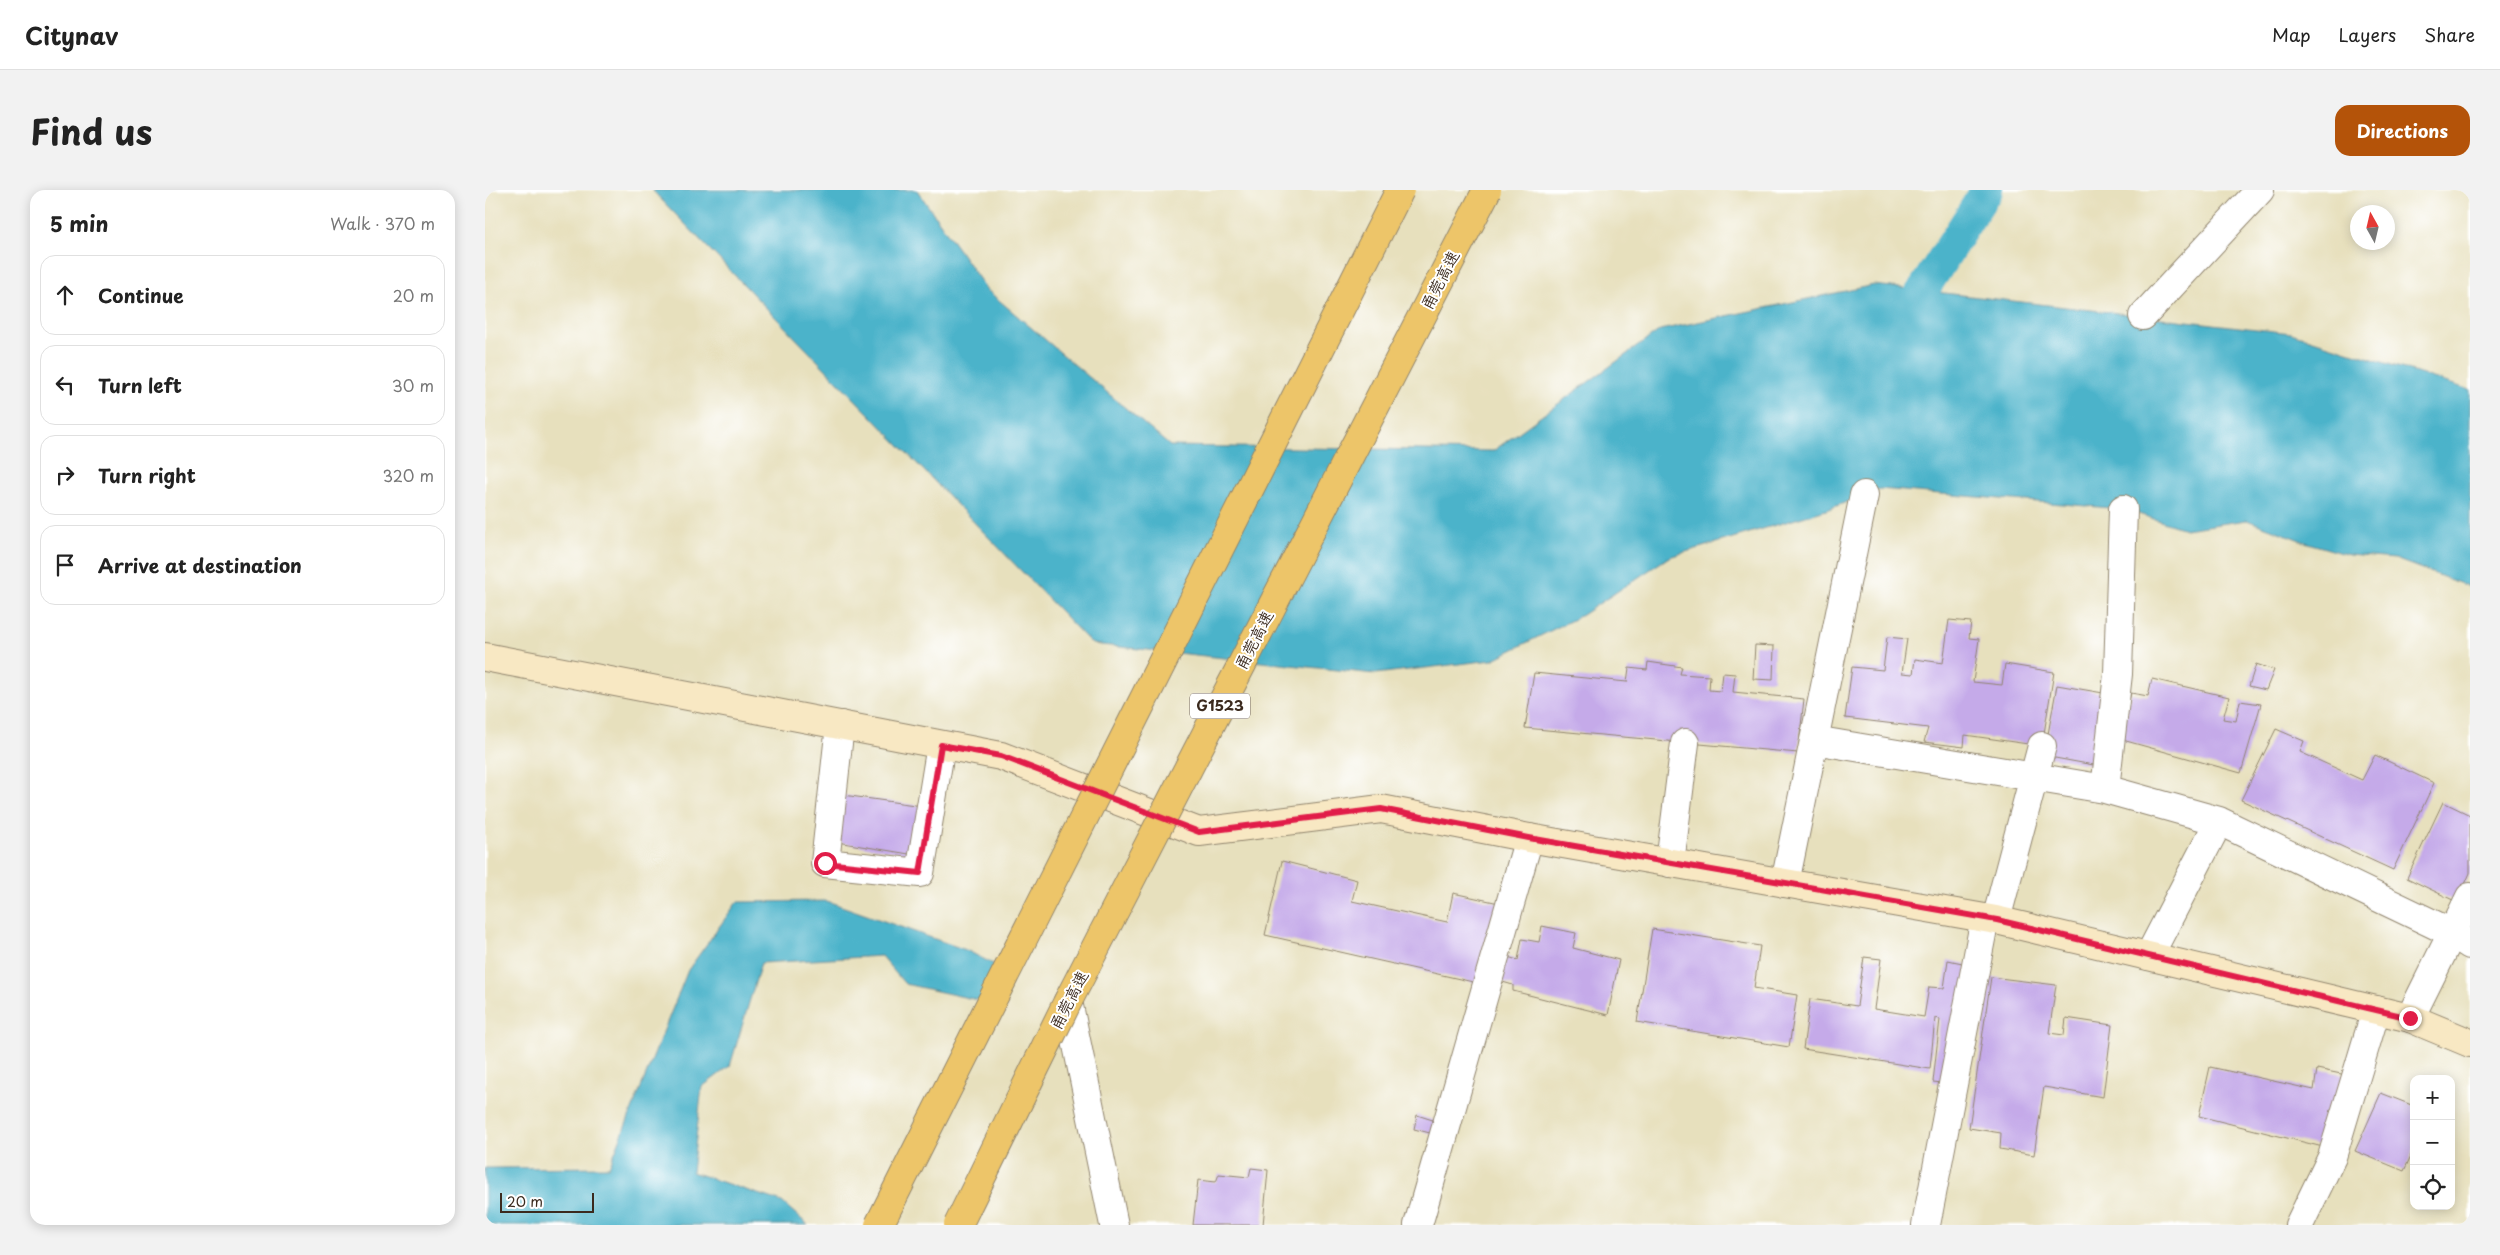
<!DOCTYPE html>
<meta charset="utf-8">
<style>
:root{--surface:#fff;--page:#f2f2f2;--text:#222;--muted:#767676;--line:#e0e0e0;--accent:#b45309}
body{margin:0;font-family:"Playpen Sans","LXGW WenKai TC",sans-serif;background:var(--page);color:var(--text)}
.controls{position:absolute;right:15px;bottom:15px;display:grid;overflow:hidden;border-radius:10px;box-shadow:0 2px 12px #0003}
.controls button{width:45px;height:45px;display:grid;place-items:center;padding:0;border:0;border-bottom:1px solid var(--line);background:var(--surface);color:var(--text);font:25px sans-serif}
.compass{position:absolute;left:1865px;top:15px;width:45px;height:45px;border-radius:50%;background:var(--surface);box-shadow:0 2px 12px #0003;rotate:352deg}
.scale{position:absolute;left:15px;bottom:12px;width:94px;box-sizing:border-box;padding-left:5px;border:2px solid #3b2a1e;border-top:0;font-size:14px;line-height:18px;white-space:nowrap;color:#3b2a1e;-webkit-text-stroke:4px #fff;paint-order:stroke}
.stop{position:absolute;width:15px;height:15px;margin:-11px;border:4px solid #e11d48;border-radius:50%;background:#fff}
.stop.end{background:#e11d48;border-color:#fff;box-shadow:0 1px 5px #0008}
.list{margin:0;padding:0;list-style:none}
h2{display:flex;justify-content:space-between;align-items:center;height:65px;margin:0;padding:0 20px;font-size:21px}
h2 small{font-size:16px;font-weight:400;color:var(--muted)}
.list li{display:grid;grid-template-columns:32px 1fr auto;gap:15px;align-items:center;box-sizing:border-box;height:80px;margin:0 10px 10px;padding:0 10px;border:1px solid var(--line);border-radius:15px}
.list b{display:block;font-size:19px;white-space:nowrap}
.list em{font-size:16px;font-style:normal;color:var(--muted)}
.icon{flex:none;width:28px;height:28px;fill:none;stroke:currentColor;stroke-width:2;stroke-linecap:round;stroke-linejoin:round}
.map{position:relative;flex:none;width:1985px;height:1035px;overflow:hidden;border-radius:15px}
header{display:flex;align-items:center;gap:30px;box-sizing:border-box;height:70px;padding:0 25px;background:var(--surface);border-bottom:1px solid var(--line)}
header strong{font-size:24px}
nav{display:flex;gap:28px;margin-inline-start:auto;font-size:18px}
.intro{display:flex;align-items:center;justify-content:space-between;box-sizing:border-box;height:120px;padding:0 30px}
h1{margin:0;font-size:35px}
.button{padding:12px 22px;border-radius:15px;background:var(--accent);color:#fff;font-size:18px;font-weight:700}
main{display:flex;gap:30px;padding:0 30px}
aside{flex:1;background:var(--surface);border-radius:15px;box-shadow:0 2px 12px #0003}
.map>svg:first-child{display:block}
.water{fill:#4bb3ca;stroke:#436e74}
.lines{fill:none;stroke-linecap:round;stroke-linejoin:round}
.canal{stroke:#4bb3ca;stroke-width:32}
.building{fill:#c5aae9}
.street-casing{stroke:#91856e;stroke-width:30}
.secondary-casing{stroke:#91856e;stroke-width:30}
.street{stroke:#fff;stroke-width:28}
.secondary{stroke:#f8e8c3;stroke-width:28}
.highway-bridge-casing{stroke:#91856e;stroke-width:30;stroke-linecap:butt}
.highway-bridge{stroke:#edc569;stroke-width:28}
.route{stroke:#e11d48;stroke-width:6}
.labels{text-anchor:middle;stroke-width:4;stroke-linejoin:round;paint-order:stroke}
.shield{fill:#fff;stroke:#766a62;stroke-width:1}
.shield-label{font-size:15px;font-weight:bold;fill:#3b2a1e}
.street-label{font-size:16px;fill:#3b2a1e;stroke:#fff}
</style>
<header>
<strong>Citynav</strong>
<nav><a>Map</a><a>Layers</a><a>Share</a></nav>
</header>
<div class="intro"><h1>Find us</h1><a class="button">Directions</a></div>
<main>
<aside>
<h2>5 min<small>Walk · 370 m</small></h2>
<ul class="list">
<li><svg class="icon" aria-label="ahead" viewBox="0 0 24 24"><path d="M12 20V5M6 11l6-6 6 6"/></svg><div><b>Continue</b></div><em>20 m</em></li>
<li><svg class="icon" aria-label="left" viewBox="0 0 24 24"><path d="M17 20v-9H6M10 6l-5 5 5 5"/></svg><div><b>Turn left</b></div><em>30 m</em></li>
<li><svg class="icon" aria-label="right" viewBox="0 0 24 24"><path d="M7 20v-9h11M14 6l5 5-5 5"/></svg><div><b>Turn right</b></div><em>320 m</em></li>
<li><svg class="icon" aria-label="arrive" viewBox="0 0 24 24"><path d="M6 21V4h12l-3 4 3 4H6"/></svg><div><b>Arrive at destination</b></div></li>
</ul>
</aside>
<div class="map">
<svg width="1985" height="1035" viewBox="0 0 1985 1035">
<rect width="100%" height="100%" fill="#fff"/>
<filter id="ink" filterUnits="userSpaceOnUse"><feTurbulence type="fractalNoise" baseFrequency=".02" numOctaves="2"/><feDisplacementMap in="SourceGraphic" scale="10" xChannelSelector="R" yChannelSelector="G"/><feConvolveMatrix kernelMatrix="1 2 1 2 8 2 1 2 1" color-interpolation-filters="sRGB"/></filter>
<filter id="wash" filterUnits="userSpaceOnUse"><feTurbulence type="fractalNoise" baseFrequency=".0096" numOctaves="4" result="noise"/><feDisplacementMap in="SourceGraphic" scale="20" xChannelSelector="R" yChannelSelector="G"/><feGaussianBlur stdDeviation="1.12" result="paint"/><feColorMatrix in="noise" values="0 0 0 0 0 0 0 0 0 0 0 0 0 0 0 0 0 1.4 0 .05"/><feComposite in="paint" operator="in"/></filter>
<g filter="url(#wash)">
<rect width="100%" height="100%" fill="#e7e0bd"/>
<!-- water -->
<path class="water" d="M 167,0 L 432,0 L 502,100 L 685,256 L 1008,261 L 1175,140 L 1389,95 L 1806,143 L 1985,200 L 1985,397 L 1910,369 L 1864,365 L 1823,353 L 1762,330 L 1700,339 L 1638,319 L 1395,299 L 1341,320 L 1184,367 L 1097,425 L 1007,470 L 890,484 L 607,454 Z
M 342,711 L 481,760 L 522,781 L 506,813 L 420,794 L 396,766 L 276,773 L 245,876 L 217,897 L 207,982 L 297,1012 L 323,1035 L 0,1035 L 0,978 L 124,977 L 203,780 L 252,712 Z"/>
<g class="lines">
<!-- canal -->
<path class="canal" d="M 1413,139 L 1502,0"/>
</g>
<g id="blocks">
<!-- building -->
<path class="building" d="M 1464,430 L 1486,432 L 1484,448 L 1494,449 L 1488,492 L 1517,495 L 1520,474 L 1569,482 L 1557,556 L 1480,545 L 1479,557 L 1439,552 L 1443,538 L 1360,528 L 1367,477 L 1398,480 L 1402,447 L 1422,449 L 1417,483 L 1428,484 L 1430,469 L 1458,473 Z
M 1270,455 L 1289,456 L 1288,490 L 1268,489 Z
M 1163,472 L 1197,477 L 1195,484 L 1225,486 L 1224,500 L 1236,501 L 1238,483 L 1250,484 L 1248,502 L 1319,509 L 1313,563 L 1040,538 L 1049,483 L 1142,492 L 1144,478 L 1162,480 Z
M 1771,474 L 1789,480 L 1781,500 L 1764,496 Z
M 1667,489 L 1744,507 L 1738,529 L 1751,531 L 1755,511 L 1776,514 L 1756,583 L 1634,549 L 1646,503 L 1663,506 Z
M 1572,495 L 1624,504 L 1614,576 L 1559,566 Z
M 1791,539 L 1819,551 L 1815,562 L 1877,590 L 1890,565 L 1949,593 L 1908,680 L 1756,610 Z
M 358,605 L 437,616 L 430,665 L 352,652 Z
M 1958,612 L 1985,625 L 1985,683 L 1972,712 L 1922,688 Z
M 797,671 L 872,690 L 867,711 L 962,732 L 968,703 L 1014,713 L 997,794 L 780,745 Z
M 1057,736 L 1091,743 L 1088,758 L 1134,770 L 1123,825 L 1028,801 L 1028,795 L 1014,791 L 1019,766 L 1033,770 L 1037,749 L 1054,752 Z
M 1167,739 L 1275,756 L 1269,798 L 1312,805 L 1304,857 L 1152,832 Z
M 1379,767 L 1396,769 L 1389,819 L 1439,827 L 1444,797 L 1459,798 L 1463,770 L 1482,774 L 1466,894 L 1448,892 L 1455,829 L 1450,828 L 1445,879 L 1318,859 L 1325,809 L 1372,816 Z
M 1506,787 L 1571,795 L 1564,843 L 1579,845 L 1581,828 L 1627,835 L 1618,907 L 1559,897 L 1549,965 L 1515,959 L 1516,943 L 1484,938 Z
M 1725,877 L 1829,900 L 1832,879 L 1861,885 L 1842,958 L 1714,926 Z
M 1896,903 L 1929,916 L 1929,959 L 1919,981 L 1870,961 Z
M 932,925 L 957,933 L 953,945 L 929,939 Z
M 766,978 L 783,980 L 778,1035 L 708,1035 L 713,990 L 731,992 L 734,984 L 764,987 Z"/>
</g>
</g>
<g filter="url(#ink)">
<use href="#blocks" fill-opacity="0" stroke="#91856e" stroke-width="1"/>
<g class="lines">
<defs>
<path id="street" d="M 1658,126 L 1775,0
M 1638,319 L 1633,484 L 1620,599 L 1734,631 L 1664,766
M 355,535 L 340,673 L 435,683 L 456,555
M 1329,550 L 1620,599
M 1734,631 L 1967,743 L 1985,755
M 1185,673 L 1200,553
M 1300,693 L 1379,305
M 1511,730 L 1557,556
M 583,811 L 629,1035
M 1925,828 L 1985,707
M 933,1035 L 1044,648
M 1441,1035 L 1500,728
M 1814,1035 L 1847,967 L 1891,820"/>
<path id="secondary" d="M 0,467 L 516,566 L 714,642 L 896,619 L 1044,648 L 1511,730 L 1925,828 L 1985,853"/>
</defs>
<!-- street casing -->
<use href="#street" class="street-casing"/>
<!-- secondary casing -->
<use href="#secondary" class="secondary-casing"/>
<!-- street -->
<use href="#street" class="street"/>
<!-- secondary -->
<use href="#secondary" class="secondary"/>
<defs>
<path id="highway-bridge" d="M 394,1035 L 915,0
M 473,1035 L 583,811 L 1002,0"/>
</defs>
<!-- highway-bridge casing -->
<use href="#highway-bridge" class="highway-bridge-casing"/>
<!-- highway-bridge -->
<use href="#highway-bridge" class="highway-bridge"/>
</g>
</g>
<g class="lines" filter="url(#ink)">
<!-- route -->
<path class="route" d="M 340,673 L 435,683 L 456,555 L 516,566 L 714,642 L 896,619 L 1044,648 L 1512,730 L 1925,828"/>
</g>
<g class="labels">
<!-- shield labels -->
<rect class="shield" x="705" y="503.5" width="60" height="25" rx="4"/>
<g class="shield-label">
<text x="735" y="521">G1523</text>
</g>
<!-- street labels -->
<g class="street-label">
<text transform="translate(955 90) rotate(-63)" y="6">甬莞高速</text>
<text transform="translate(769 450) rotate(-63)" y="6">甬莞高速</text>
<text transform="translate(584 810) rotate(-63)" y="6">甬莞高速</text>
</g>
</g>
</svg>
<div class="controls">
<button>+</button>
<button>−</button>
<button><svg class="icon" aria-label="locate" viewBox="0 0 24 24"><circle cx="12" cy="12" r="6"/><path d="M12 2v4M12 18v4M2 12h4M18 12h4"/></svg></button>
</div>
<svg class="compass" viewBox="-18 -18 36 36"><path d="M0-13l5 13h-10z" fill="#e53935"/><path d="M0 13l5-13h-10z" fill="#767676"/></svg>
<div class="scale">20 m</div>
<div class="stop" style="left:340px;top:673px"></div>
<div class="stop end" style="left:1925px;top:828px"></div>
</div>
</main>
